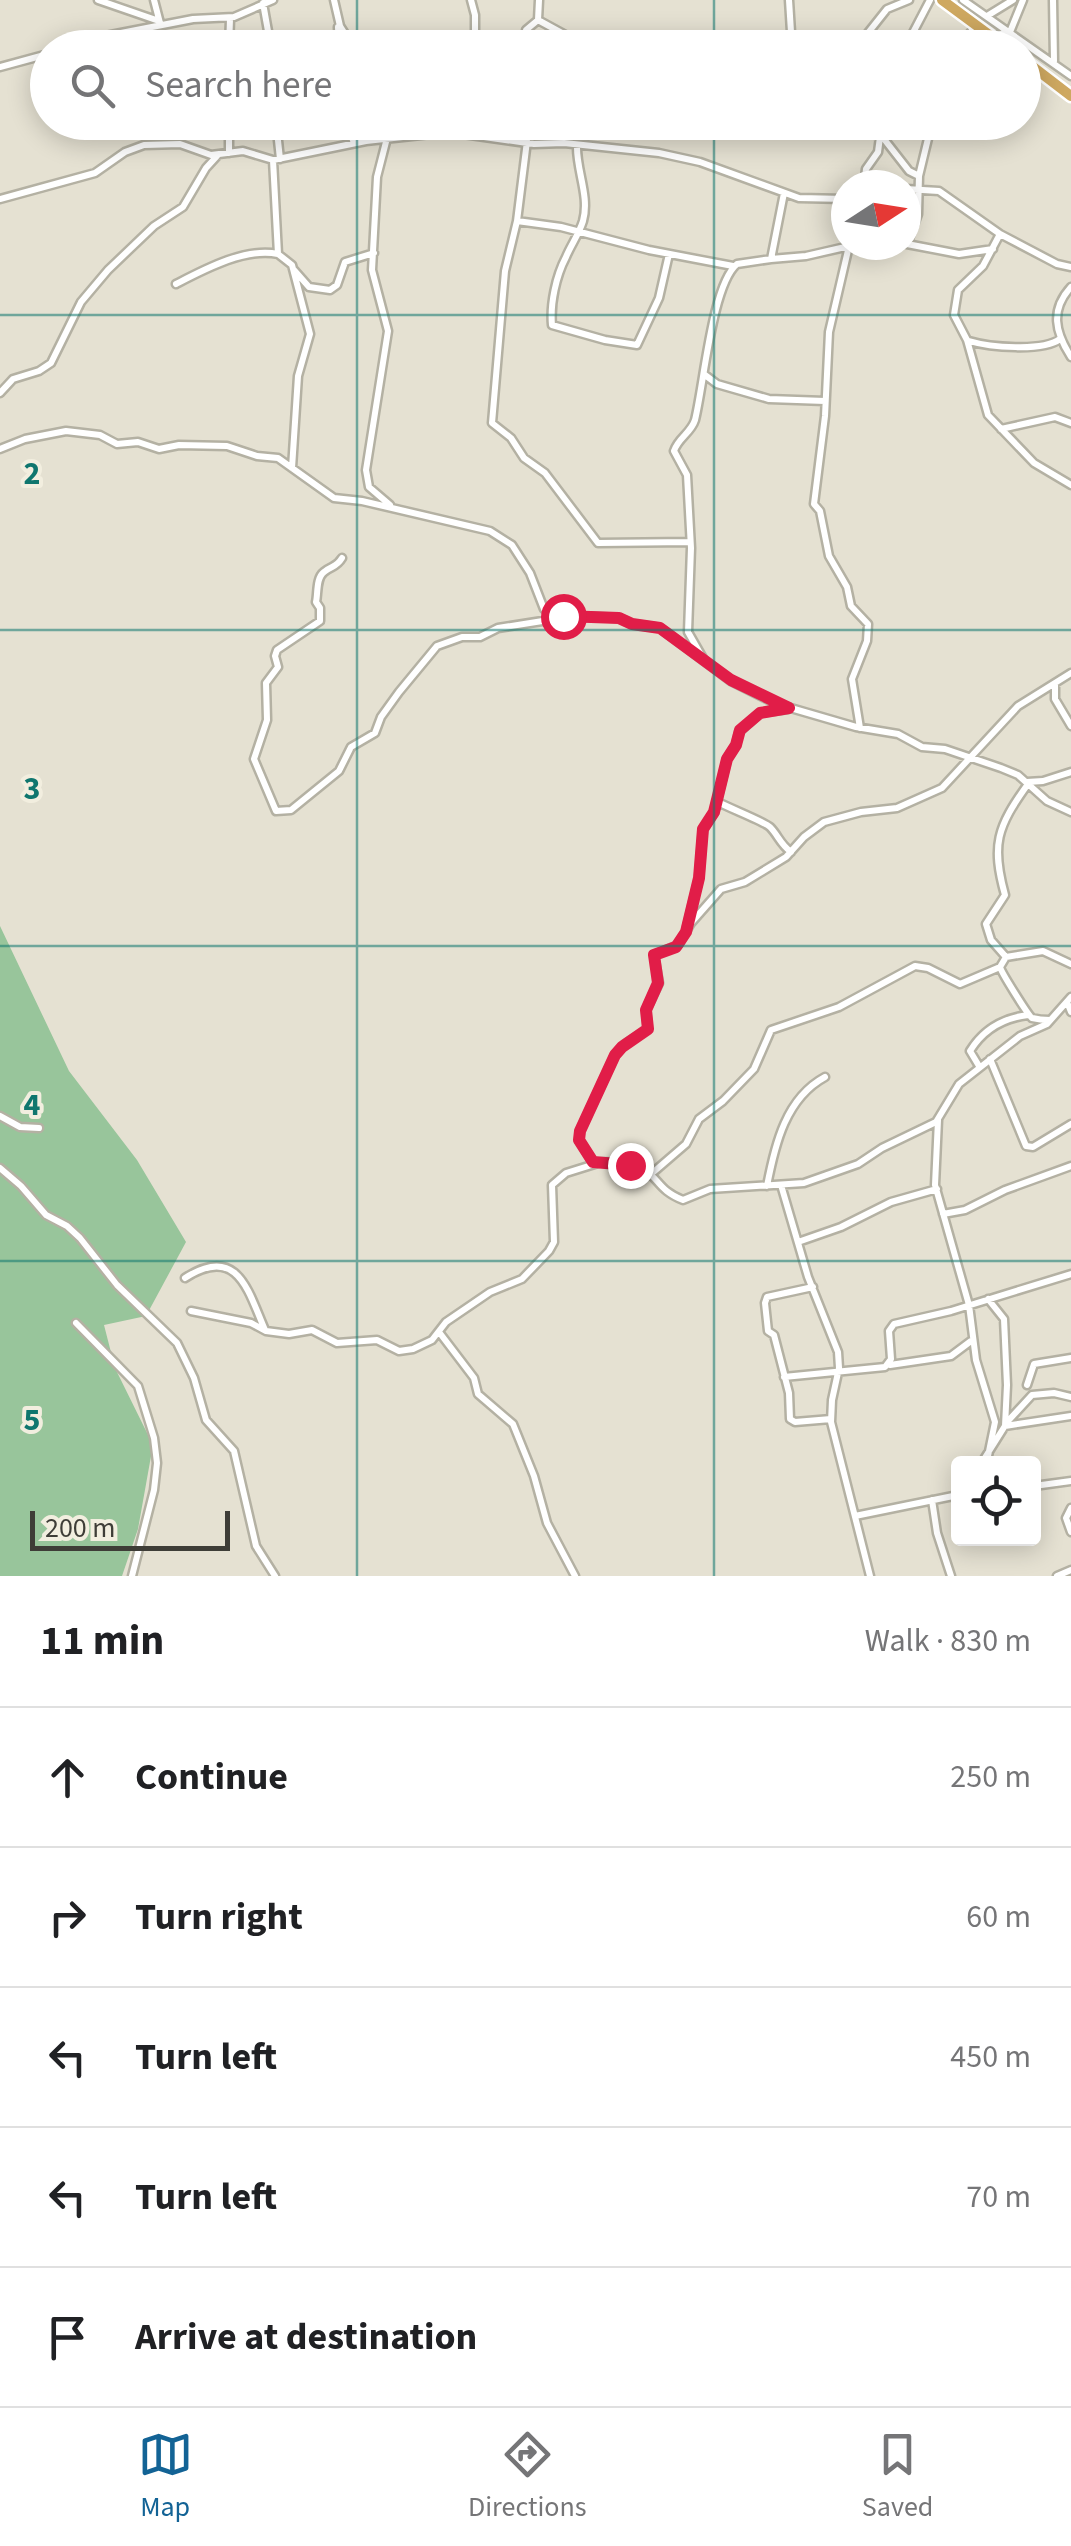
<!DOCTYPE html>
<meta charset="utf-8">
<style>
:root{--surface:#fff;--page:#f2f2f2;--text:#202124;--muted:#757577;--line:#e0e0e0;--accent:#136395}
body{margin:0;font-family:"Source Sans 3",sans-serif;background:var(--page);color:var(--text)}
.controls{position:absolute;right:30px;bottom:30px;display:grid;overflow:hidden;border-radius:10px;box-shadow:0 5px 25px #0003}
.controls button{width:90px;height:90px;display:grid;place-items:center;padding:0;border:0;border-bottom:2px solid var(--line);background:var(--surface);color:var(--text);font:50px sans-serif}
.compass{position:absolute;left:831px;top:170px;width:90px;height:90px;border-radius:50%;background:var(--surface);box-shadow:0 5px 25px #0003;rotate:78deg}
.scale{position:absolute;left:30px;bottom:25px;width:200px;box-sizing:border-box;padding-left:10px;border:5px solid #3e3d37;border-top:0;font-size:28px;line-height:35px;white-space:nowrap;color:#3e3d37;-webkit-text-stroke:8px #f2eedf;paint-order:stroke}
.stop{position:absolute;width:30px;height:30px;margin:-22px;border:8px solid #e11d48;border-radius:50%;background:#fff}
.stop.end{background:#e11d48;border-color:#fff;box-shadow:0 2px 10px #0008}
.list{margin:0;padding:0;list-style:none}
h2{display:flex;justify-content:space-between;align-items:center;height:130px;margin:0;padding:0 40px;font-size:42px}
h2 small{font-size:32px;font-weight:400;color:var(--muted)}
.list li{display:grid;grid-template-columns:65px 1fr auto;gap:30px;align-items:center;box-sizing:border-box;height:140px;padding:0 40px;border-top:2px solid var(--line)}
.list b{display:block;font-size:38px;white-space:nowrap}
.list em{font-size:32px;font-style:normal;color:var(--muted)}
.icon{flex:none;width:55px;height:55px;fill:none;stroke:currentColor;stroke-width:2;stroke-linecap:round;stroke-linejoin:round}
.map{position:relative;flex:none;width:1071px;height:1576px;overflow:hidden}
.search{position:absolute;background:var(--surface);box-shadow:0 5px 25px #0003;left:30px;right:30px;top:30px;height:110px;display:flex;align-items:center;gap:25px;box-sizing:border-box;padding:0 35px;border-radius:55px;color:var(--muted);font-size:38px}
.sheet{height:830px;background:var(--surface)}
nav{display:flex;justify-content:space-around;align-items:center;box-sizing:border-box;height:140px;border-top:2px solid var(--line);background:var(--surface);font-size:28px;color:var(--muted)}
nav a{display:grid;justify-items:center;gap:5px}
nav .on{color:var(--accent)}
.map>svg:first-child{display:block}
.green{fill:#98c59b}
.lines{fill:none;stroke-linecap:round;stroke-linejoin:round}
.minor-casing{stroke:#b4b1a3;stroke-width:11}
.trunk-casing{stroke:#fff;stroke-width:15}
.minor{stroke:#fff;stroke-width:6}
.trunk{stroke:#cea860;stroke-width:10}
.route{stroke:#e11d48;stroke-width:12}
.grid{fill:none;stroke:#0f766e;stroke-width:2.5;stroke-opacity:0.55}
.grid-label{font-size:32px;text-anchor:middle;font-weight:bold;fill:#0f766e;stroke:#f2eedf;stroke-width:8;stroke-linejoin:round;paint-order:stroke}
</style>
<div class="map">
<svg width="1071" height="1576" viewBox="0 0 1071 1576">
<rect width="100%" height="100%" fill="#e5e1d2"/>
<!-- green -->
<path class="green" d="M 0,926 L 69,1071 L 137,1160 L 186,1242 L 146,1316 L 104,1325 L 115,1368 L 153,1445 L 138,1529 L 122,1576 L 0,1576 Z"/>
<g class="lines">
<defs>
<path id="minor" d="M 98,0 L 159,21
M 154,0 L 160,23
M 334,0 L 340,26 L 354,48
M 471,0 L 475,15 L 475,48
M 789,0 L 792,48
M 963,0 L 1071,76
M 1053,0 L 1054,61
M 263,3 L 271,48
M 987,16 L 1013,0
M 538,20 L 582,44 L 791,36
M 338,27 L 339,48
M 992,36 L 1010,32 L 1023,0
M 67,48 L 85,40 L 193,19 L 234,17 L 273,0
M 229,48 L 230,19
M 526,48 L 526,30 L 538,20 L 539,0
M 856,48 L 887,9 L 909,0
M 905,48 L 930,0
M 957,48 L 976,26
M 0,67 L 48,54
M 229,122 L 229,153
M 276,122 L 280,159
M 346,122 L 354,143
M 764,122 L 783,126 L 795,122
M 848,122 L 884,139 L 909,171 L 919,176
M 387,138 L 377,177 L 372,270 L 388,331 L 366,470 L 369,487 L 390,505
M 519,140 L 519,122
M 527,141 L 517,221 L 505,271 L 492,423 L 511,438 L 524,458 L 545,473 L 598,543 L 690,542
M 577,145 C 576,170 590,196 583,221 C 579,234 571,245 566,257 C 556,276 550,304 552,325 L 605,340 L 637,345 L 659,298 L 669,254
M 273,160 L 278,254 L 292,265 L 310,334 L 298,376 L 292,468
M 864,185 L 866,169 L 878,152 L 882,122
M 906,189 L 939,191 L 1000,234 L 1057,264 L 1071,267
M 0,199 L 95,173 L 125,152 L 144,145 L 180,144 L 211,155 L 243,151 L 273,160 L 366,141 L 449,132 L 534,144 L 564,143 L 659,153 L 700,162 L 799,198 L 846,199
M 517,221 L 561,227 L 649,250 L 733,266
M 1000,234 L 983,266 L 958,290 L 954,315 L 967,340 L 988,415 L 1034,463 L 1071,485
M 907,244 L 918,214 L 919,176 L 932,122
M 907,244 L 959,254 L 993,249
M 849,246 L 829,332 L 825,416 L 814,504 L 820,511 L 829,556 L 847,587 L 851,606 L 868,624 L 867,641 L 852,679 L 860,728
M 771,259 L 806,256 L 854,245
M 294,270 L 309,287 L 330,290 L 337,285 L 345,262 L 374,253
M 176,284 C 205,269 246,247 278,254
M 1071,287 C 1050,310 1055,332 1071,357
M 969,341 C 989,347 1043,352 1060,339
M 705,375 L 717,384 L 769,399 L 825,401
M 0,393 L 13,379 L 39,371 L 51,363 L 81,302 L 108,270 L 154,226 L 183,207 L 206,168 L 217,156
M 1001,429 L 1055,417 L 1071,423
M 0,449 L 25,439 L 66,431 L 100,435 L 117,444 L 138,442 L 159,449 L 179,445 L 227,446 L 257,456 L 278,458 L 334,498 L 362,501 L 490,531 L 512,545 L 530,573 L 544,609 L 559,616
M 342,558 C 336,568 332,565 324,572 C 316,578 318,593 316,602 L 320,608 L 320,621 L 277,650 L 275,656 L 278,667 L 266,683 L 267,720 L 254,759 L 276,811 L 291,810 L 339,771 L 351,747 L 375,733 L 381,717 L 399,692 L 437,646 L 462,637 L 480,637 L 498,628 L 574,616 L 619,618 L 632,624 L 660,628 L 731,681 L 777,704 L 856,727 L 898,734 L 922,747 L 945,749 L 1001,768 L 1018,775 L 1047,801 L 1071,812
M 704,660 L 688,632 L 691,548 L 687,475 L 674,451 C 678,438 691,433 695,420 C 704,384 712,285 737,264 L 771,259 L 784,193
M 1071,673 L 1018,706 L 942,788 L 897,808 L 861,812 L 824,822 L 804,837 L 786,857 L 745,882 L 721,889 L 691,923 L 678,945 L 654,955 L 659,983 L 646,1010 L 648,1029 L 625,1044 L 615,1055 L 580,1131 L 579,1140 L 593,1162 C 608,1163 629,1160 643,1169 C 660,1179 658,1190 683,1200 L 710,1189 L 804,1183 L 858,1164 L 882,1148 L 936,1122 L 959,1084 L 1020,1036 L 1047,1024 L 1071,997
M 1055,684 L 1055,699 L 1071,726
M 1027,782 L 1043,781 L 1071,772
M 1028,784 C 997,827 991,845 1005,895 L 986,924 L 991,940 L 1006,957 L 1000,967 C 1001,972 1028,1015 1032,1018 C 1036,1019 1046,1020 1050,1020
M 718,802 C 729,808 765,822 770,827 C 778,835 780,844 791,852
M 687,927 L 699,878 L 703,829 L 714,813 L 727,759 L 736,745 L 739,732 L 760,713 L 788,709
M 1006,957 L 1043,951 L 1071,964
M 1067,1002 L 1071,1012
M 990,1059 L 1026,1146 L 1033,1147 L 1071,1124
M 979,1066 L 970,1051 C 983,1030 1003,1018 1028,1015
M 0,1116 L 20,1127 L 39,1128
M 938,1120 L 935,1185 L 969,1305 L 976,1360 L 995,1422 L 988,1456
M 0,1168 L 21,1186 L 46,1215 L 67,1226 L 80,1238 L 117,1285 L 177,1343 L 194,1378 L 206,1420 L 234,1451 L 256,1546 L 275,1576
M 650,1175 L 686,1144 L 699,1119 L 723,1101 L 754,1069 L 771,1030 L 839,1007 L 915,966 L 928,968 L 960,984 L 1000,967
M 781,1185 L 808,1277 L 838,1352 L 839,1368 L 832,1400 L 831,1422 L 870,1576
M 767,1186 C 775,1144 786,1098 825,1077
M 943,1214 L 965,1210 L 1005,1190 L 1071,1166
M 798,1242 L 841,1227 L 891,1202 L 937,1189
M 185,1278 C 238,1244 248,1291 265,1330
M 813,1287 L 767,1297 L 765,1303 L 768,1331 L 774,1335 L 789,1393 L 790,1419 L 795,1422 L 831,1419
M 988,1299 L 1004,1319 L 1007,1385 L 1005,1426 L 1071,1416
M 191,1311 L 251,1323 L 266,1331 L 289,1334 L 312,1330 L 337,1343 L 377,1340 L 399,1351 L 413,1349 L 432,1340 L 446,1322 L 490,1292 L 522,1279 L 549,1251 L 554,1242 L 552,1185 L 566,1173 L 598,1163
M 76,1323 L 138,1386 L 154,1438 L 157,1463 L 154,1490 L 132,1576
M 439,1332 L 474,1378 L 478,1394 L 513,1424 L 534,1476 L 547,1523 L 575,1576
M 890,1365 L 951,1356 L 971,1341
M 784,1377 L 885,1367 L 891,1359 L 889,1331 L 894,1324 L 951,1311 L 1071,1274
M 1027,1385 L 1034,1364 L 1071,1358
M 981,1464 L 1008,1421 L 1032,1395 L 1054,1393 L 1071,1397
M 1034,1486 L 1071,1481
M 932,1500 L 937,1533 L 951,1576
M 1071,1508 L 1066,1518 L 1071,1532
M 855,1516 L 958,1495
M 1057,1576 L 1071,1570"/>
<path id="trunk" d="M 942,0 L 1007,48
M 1024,60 L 1071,96"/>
</defs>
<!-- minor casing -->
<use href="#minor" class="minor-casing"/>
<!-- trunk casing -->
<use href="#trunk" class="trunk-casing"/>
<!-- minor -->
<use href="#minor" class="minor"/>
<!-- trunk -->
<use href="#trunk" class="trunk"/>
</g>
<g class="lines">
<!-- route -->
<path class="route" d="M 563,616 L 619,618 L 632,624 L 660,628 L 731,680 L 789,708 L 760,713 L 740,730 L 736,745 L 727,759 L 714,812 L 703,829 L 699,878 L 686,932 L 676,947 L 654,955 L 658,983 L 646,1010 L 648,1029 L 622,1047 L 615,1055 L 580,1131 L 579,1140 L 593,1162 L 630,1165"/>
</g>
<!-- grid -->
<path class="grid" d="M 357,0 L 357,48M 714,0 L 714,48M 357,122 L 357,1576M 714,122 L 714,1576M 0,315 L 1071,315M 0,630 L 1071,630M 0,946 L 1071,946M 0,1261 L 1071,1261"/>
<g class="grid-label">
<text x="32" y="484">2</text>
<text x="32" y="799">3</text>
<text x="32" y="1115">4</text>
<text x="32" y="1430">5</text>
</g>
</svg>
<div class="controls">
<button><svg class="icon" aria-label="locate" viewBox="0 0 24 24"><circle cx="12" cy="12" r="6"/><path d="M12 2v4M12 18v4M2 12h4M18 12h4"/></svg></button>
</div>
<svg class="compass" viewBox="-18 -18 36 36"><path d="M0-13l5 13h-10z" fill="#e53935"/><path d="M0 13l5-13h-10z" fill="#757577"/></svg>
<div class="scale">200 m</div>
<div class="stop" style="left:563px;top:616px"></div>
<div class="stop end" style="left:630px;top:1165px"></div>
<div class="search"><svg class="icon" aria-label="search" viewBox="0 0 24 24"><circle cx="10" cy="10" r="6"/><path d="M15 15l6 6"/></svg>Search here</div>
</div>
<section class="sheet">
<h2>11 min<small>Walk · 830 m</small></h2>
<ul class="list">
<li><svg class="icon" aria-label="ahead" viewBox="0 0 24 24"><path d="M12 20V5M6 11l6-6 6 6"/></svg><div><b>Continue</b></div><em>250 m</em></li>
<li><svg class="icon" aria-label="right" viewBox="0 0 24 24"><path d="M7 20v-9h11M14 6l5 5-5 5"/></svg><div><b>Turn right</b></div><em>60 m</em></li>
<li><svg class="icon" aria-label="left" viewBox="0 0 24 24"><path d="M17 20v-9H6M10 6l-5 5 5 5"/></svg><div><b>Turn left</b></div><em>450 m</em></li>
<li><svg class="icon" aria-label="left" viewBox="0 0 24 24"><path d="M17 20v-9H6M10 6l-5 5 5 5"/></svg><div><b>Turn left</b></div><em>70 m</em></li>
<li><svg class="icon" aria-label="arrive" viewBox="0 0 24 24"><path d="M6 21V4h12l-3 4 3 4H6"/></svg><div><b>Arrive at destination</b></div></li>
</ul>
</section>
<nav>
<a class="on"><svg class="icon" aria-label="map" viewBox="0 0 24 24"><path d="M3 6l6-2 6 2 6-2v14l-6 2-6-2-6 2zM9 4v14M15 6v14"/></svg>Map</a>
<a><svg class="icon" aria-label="directions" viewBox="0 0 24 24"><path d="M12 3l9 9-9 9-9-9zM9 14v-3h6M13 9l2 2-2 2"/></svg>Directions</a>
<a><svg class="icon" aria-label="saved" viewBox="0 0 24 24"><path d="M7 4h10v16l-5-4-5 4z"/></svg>Saved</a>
</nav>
